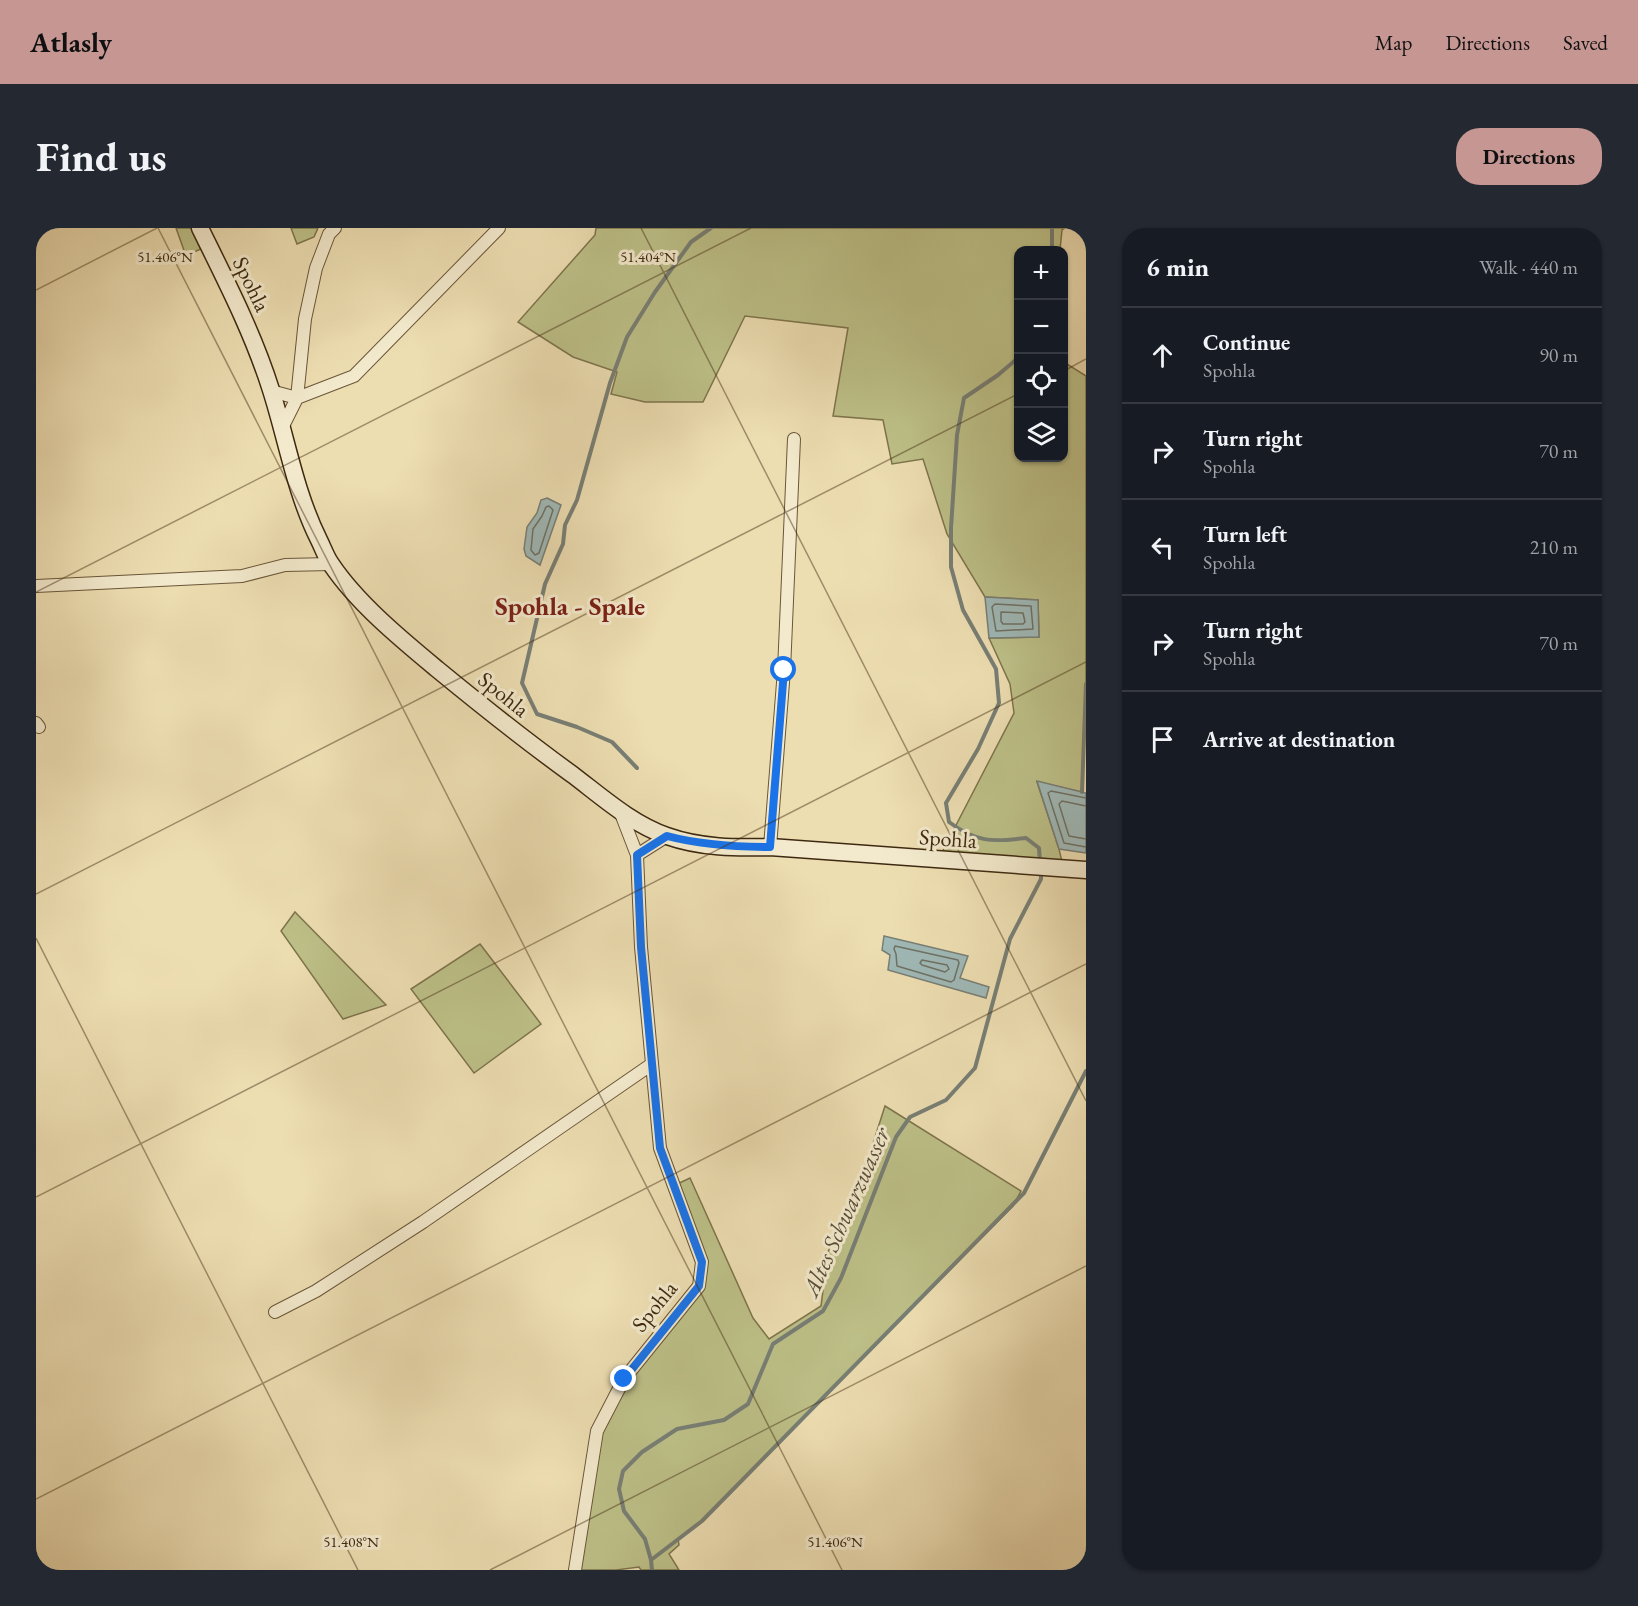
<!DOCTYPE html>
<meta charset="utf-8">
<style>
:root{--surface:#171b24;--page:#242831;--text:#f1f3f6;--muted:#9ea1a6;--line:#363941;--accent:#c59692}
body{margin:0;font-family:"EB Garamond",serif;background:var(--page);color:var(--text)}
.controls{position:absolute;right:18px;top:18px;display:grid;overflow:hidden;border-radius:12px;box-shadow:0 2px 4px #0004}
.controls button{width:54px;height:54px;display:grid;place-items:center;padding:0;border:0;border-bottom:2px solid var(--line);background:var(--surface);color:var(--text);font:30px sans-serif}
.stop{position:absolute;width:18px;height:18px;margin:-14px;border:4px solid #1a73e8;border-radius:50%;background:#fff}
.stop.end{background:#1a73e8;border-color:#fff;box-shadow:0 2px 6px #0008}
.list{margin:0;padding:0;list-style:none}
h2{display:flex;justify-content:space-between;align-items:center;height:78px;margin:0;padding:0 24px;font-size:26px}
h2 small{font-size:20px;font-weight:400;color:var(--muted)}
.list li{display:grid;grid-template-columns:39px 1fr auto;gap:18px;align-items:center;box-sizing:border-box;height:96px;padding:0 24px;border-top:2px solid var(--line)}
.list b{display:block;font-size:22px;white-space:nowrap}
.list p{margin:0;font-size:20px;white-space:nowrap;color:var(--muted)}
.list em{font-size:20px;font-style:normal;color:var(--muted)}
.icon{flex:none;width:33px;height:33px;fill:none;stroke:currentColor;stroke-width:2;stroke-linecap:round;stroke-linejoin:round}
.map{position:relative;flex:none;width:1050px;height:1342px;overflow:hidden;border-radius:24px}
header{display:flex;align-items:center;gap:36px;box-sizing:border-box;height:84px;padding:0 30px;background:var(--accent);color:#111}
header strong{font-size:28px}
nav{display:flex;gap:33px;margin-inline-start:auto;font-size:21px}
.intro{display:flex;align-items:center;justify-content:space-between;box-sizing:border-box;height:144px;padding:0 36px}
h1{margin:0;font-size:42px}
.button{padding:15px 27px;border-radius:24px;background:var(--accent);color:#111;font-size:21px;font-weight:700}
main{display:flex;gap:36px;padding:0 36px}
aside{flex:1;background:var(--surface);border-radius:24px;box-shadow:0 2px 4px #0004}
.map>svg:first-child{display:block}
.green{fill:#bdc088;stroke:#7e744c;stroke-width:1.5}
.water{fill:#9fb9b8;stroke:#787f75;stroke-width:1.5}
.lines{fill:none;stroke-linecap:round;stroke-linejoin:round}
.shore{stroke:#6e7164;stroke-width:1.5}
.stream{stroke:#787f75;stroke-width:4}
.street-casing{stroke:#6a5638;stroke-width:14}
.secondary-casing{stroke:#3e2910;stroke-width:19}
.street{stroke:#f3eacd;stroke-width:12}
.secondary{stroke:#f3eacd;stroke-width:16}
.route{stroke:#1a73e8;stroke-width:8}
.ticks{fill:none;stroke:#3e2910;stroke-width:1.5;stroke-opacity:0.45}
.labels{text-anchor:middle;stroke-width:6;stroke-linejoin:round;paint-order:stroke}
.street-label{font-size:22px;fill:#3e2910;stroke:#f3eacd}
.water-label{font-size:24px;font-style:italic;fill:#564d3a;stroke:#f3eacd}
.quarter-label{font-size:26px;font-weight:bold;fill:#7a1f14;stroke:#f3eacd}
.ticks-label{font-size:15px;text-anchor:middle;fill:#3e2910;stroke:#f3eacd;stroke-width:6;stroke-linejoin:round;paint-order:stroke}
</style>
<header>
<strong>Atlasly</strong>
<nav><a>Map</a><a>Directions</a><a>Saved</a></nav>
</header>
<div class="intro"><h1>Find us</h1><a class="button">Directions</a></div>
<main>
<div class="map">
<svg width="1050" height="1342" viewBox="0 0 1050 1342">
<rect width="100%" height="100%" fill="#eddeb2"/>
<filter id="stains"><feTurbulence type="fractalNoise" baseFrequency=".00333" numOctaves="4"/><feColorMatrix values="0 0 0 0 .2 0 0 0 0 .09 0 0 0 0 .02 0 0 0 .5 -.17"/></filter>
<radialGradient id="worn" r=".72"><stop offset=".6" stop-color="#630" stop-opacity="0"/><stop offset="1" stop-color="#630" stop-opacity=".3"/></radialGradient>
<!-- green -->
<path class="green" d="M 140,0 L 163,0 L 171,18 L 150,28 Z
M 255,0 L 282,0 L 278,9 L 261,16 Z
M 560,0 L 1029,0 L 1026,2 L 1024,22 L 982,22 L 982,230 L 1028,230 L 1028,134 L 1050,148 L 1050,496 L 1048,496 L 1046,564 L 1001,554 L 1023,621 L 1027,638 L 902,632 L 978,485 L 974,456 L 953,410 L 1003,409 L 1002,372 L 949,369 L 911,306 L 887,231 L 856,236 L 847,192 L 797,188 L 812,100 L 709,88 L 667,174 L 609,174 L 575,166 L 581,144 L 537,129 L 482,94 L 559,7 Z
M 259,684 L 350,777 L 307,791 L 245,703 Z
M 444,716 L 505,796 L 438,845 L 375,761 Z
M 849,878 L 985,963 L 977,978 L 666,1293 L 642,1311 L 643,1317 L 633,1326 L 643,1342 L 605,1342 L 603,1339 L 580,1342 L 540,1342 L 561,1203 L 588,1151 L 663,1058 L 666,1034 L 637,958 L 654,950 L 717,1090 L 733,1111 L 785,1078 L 792,1024 L 833,928 Z"/>
<!-- water -->
<path class="water" d="M 511,270 L 525,277 L 504,337 L 490,328 L 488,321 L 491,299 L 501,285 L 505,272 Z
M 949,369 L 1002,372 L 1003,409 L 953,410 Z
M 1001,553 L 1050,565 L 1050,625 L 1023,621 Z
M 848,708 L 932,728 L 924,750 L 953,759 L 950,770 L 852,742 L 854,727 L 846,722 Z"/>
<g class="lines">
<!-- shore -->
<path class="shore" d="M 513,278 L 517,282 L 503,325 L 499,327 L 495,322 L 497,301 L 506,288 L 510,279 Z
M 959,376 L 995,378 L 997,401 L 960,403 L 956,379 Z
M 965,384 L 987,385 L 989,394 L 987,396 L 967,396 L 965,393 Z
M 1050,570 L 1015,563 L 1012,565 L 1028,615 L 1050,619
M 1050,578 L 1026,573 L 1023,576 L 1033,608 L 1050,611
M 859,718 L 922,732 L 923,735 L 918,752 L 915,754 L 861,738 L 860,726 L 858,721 Z
M 886,732 L 911,737 L 913,741 L 909,744 L 886,737 L 884,735 Z"/>
<!-- stream -->
<path class="stream" d="M 1016,0 L 1016,22
M 982,130 L 962,147 L 928,170 L 921,207 L 915,300 L 915,339 L 927,382 L 960,441 L 963,475 L 942,521 L 910,575 L 913,594 C 941,615 957,614 990,610 L 1003,620 L 1004,634
M 601,540 L 576,514 L 541,499 L 501,486 L 486,455 L 509,356 L 527,316 L 529,297 L 541,272 L 574,155 L 591,109 L 619,64 L 655,14 L 675,0
M 1046,564 L 1050,456
M 615,1332 L 666,1293 L 988,965 L 1050,843
M 616,1342 L 615,1332 L 609,1311 L 588,1283 L 583,1261 L 587,1243 L 606,1224 L 641,1201 L 688,1192 L 712,1176 L 737,1116 L 787,1083 L 805,1050 L 860,909 L 874,889 L 910,872 L 939,840 L 974,711 L 1005,651 L 1005,644"/>
<defs>
<path id="street" d="M 235,163 L 261,170 L 318,148 L 463,0
M 245,202 L 261,170 L 269,91 L 280,40 L 293,6 L 299,0
M 0,358 L 206,348 L 249,337 L 295,336
M 0,495 L 3,499
M 734,619 L 748,442 L 758,211
M 601,627 L 631,608
M 239,1084 L 280,1063 L 387,994 L 616,836
M 539,1342 L 561,1203 L 588,1151 L 663,1058 L 666,1034 L 624,920 L 605,719 L 601,627 L 584,583"/>
<path id="secondary" d="M 164,0 C 190,53 217,105 235,162 C 251,212 259,264 283,312 C 287,320 290,329 295,336 C 321,375 366,412 401,441 C 446,478 490,513 537,547 C 566,569 596,596 631,608 C 665,620 700,620 734,619 L 1050,642"/>
</defs>
<!-- street casing -->
<use href="#street" class="street-casing"/>
<!-- secondary casing -->
<use href="#secondary" class="secondary-casing"/>
<!-- street -->
<use href="#street" class="street"/>
<!-- secondary -->
<use href="#secondary" class="secondary"/>
</g>
<g class="lines">
<!-- route -->
<path class="route" d="M 588,1151 L 663,1058 L 666,1034 L 624,920 L 605,719 L 601,627 L 631,608 C 665,617 698,619 734,619 L 748,442"/>
</g>
<!-- ticks -->
<path class="ticks" d="M 122,0 L 806,1342M 605,0 L 1050,873M 0,62 L 121,0M 1028,143 L 1050,131M 0,364 L 715,0M 0,666 L 982,166M 0,710 L 322,1342M 0,969 L 1050,434M 0,1271 L 1050,736M 454,1342 L 1050,1038M 1047,1342 L 1050,1341"/>
<g class="labels">
<!-- street labels -->
<g class="street-label">
<text transform="translate(216 56) rotate(64)" y="8">Spohla</text>
<text transform="translate(468 466) rotate(39)" y="8">Spohla</text>
<text transform="translate(912 610) rotate(4)" y="8">Spohla</text>
<text transform="translate(618 1078) rotate(-51)" y="8">Spohla</text>
</g>
<!-- water labels -->
<g class="water-label">
<text transform="translate(810 984) rotate(-66)" y="8">Altes Schwarzwasser</text>
</g>
<!-- quarter labels -->
<g class="quarter-label">
<text x="534" y="387">Spohla - Spale</text>
</g>
</g>
<g class="ticks-label">
<text x="129" y="34">51.406°N</text>
<text x="612" y="34">51.404°N</text>
<text x="315" y="1319">51.408°N</text>
<text x="799" y="1319">51.406°N</text>
</g>
<rect width="100%" height="100%" filter="url(#stains)"/>
<rect width="100%" height="100%" fill="url(#worn)"/>
</svg>
<div class="controls">
<button>+</button>
<button>−</button>
<button><svg class="icon" aria-label="locate" viewBox="0 0 24 24"><circle cx="12" cy="12" r="6"/><path d="M12 2v4M12 18v4M2 12h4M18 12h4"/></svg></button>
<button><svg class="icon" aria-label="layers" viewBox="0 0 24 24"><path d="M12 4l9 5-9 5-9-5zM3 14l9 5 9-5"/></svg></button>
</div>
<div class="stop" style="left:748px;top:442px"></div>
<div class="stop end" style="left:588px;top:1151px"></div>
</div>
<aside>
<h2>6 min<small>Walk · 440 m</small></h2>
<ul class="list">
<li><svg class="icon" aria-label="ahead" viewBox="0 0 24 24"><path d="M12 20V5M6 11l6-6 6 6"/></svg><div><b>Continue</b><p>Spohla</p></div><em>90 m</em></li>
<li><svg class="icon" aria-label="right" viewBox="0 0 24 24"><path d="M7 20v-9h11M14 6l5 5-5 5"/></svg><div><b>Turn right</b><p>Spohla</p></div><em>70 m</em></li>
<li><svg class="icon" aria-label="left" viewBox="0 0 24 24"><path d="M17 20v-9H6M10 6l-5 5 5 5"/></svg><div><b>Turn left</b><p>Spohla</p></div><em>210 m</em></li>
<li><svg class="icon" aria-label="right" viewBox="0 0 24 24"><path d="M7 20v-9h11M14 6l5 5-5 5"/></svg><div><b>Turn right</b><p>Spohla</p></div><em>70 m</em></li>
<li><svg class="icon" aria-label="arrive" viewBox="0 0 24 24"><path d="M6 21V4h12l-3 4 3 4H6"/></svg><div><b>Arrive at destination</b></div></li>
</ul>
</aside>
</main>
